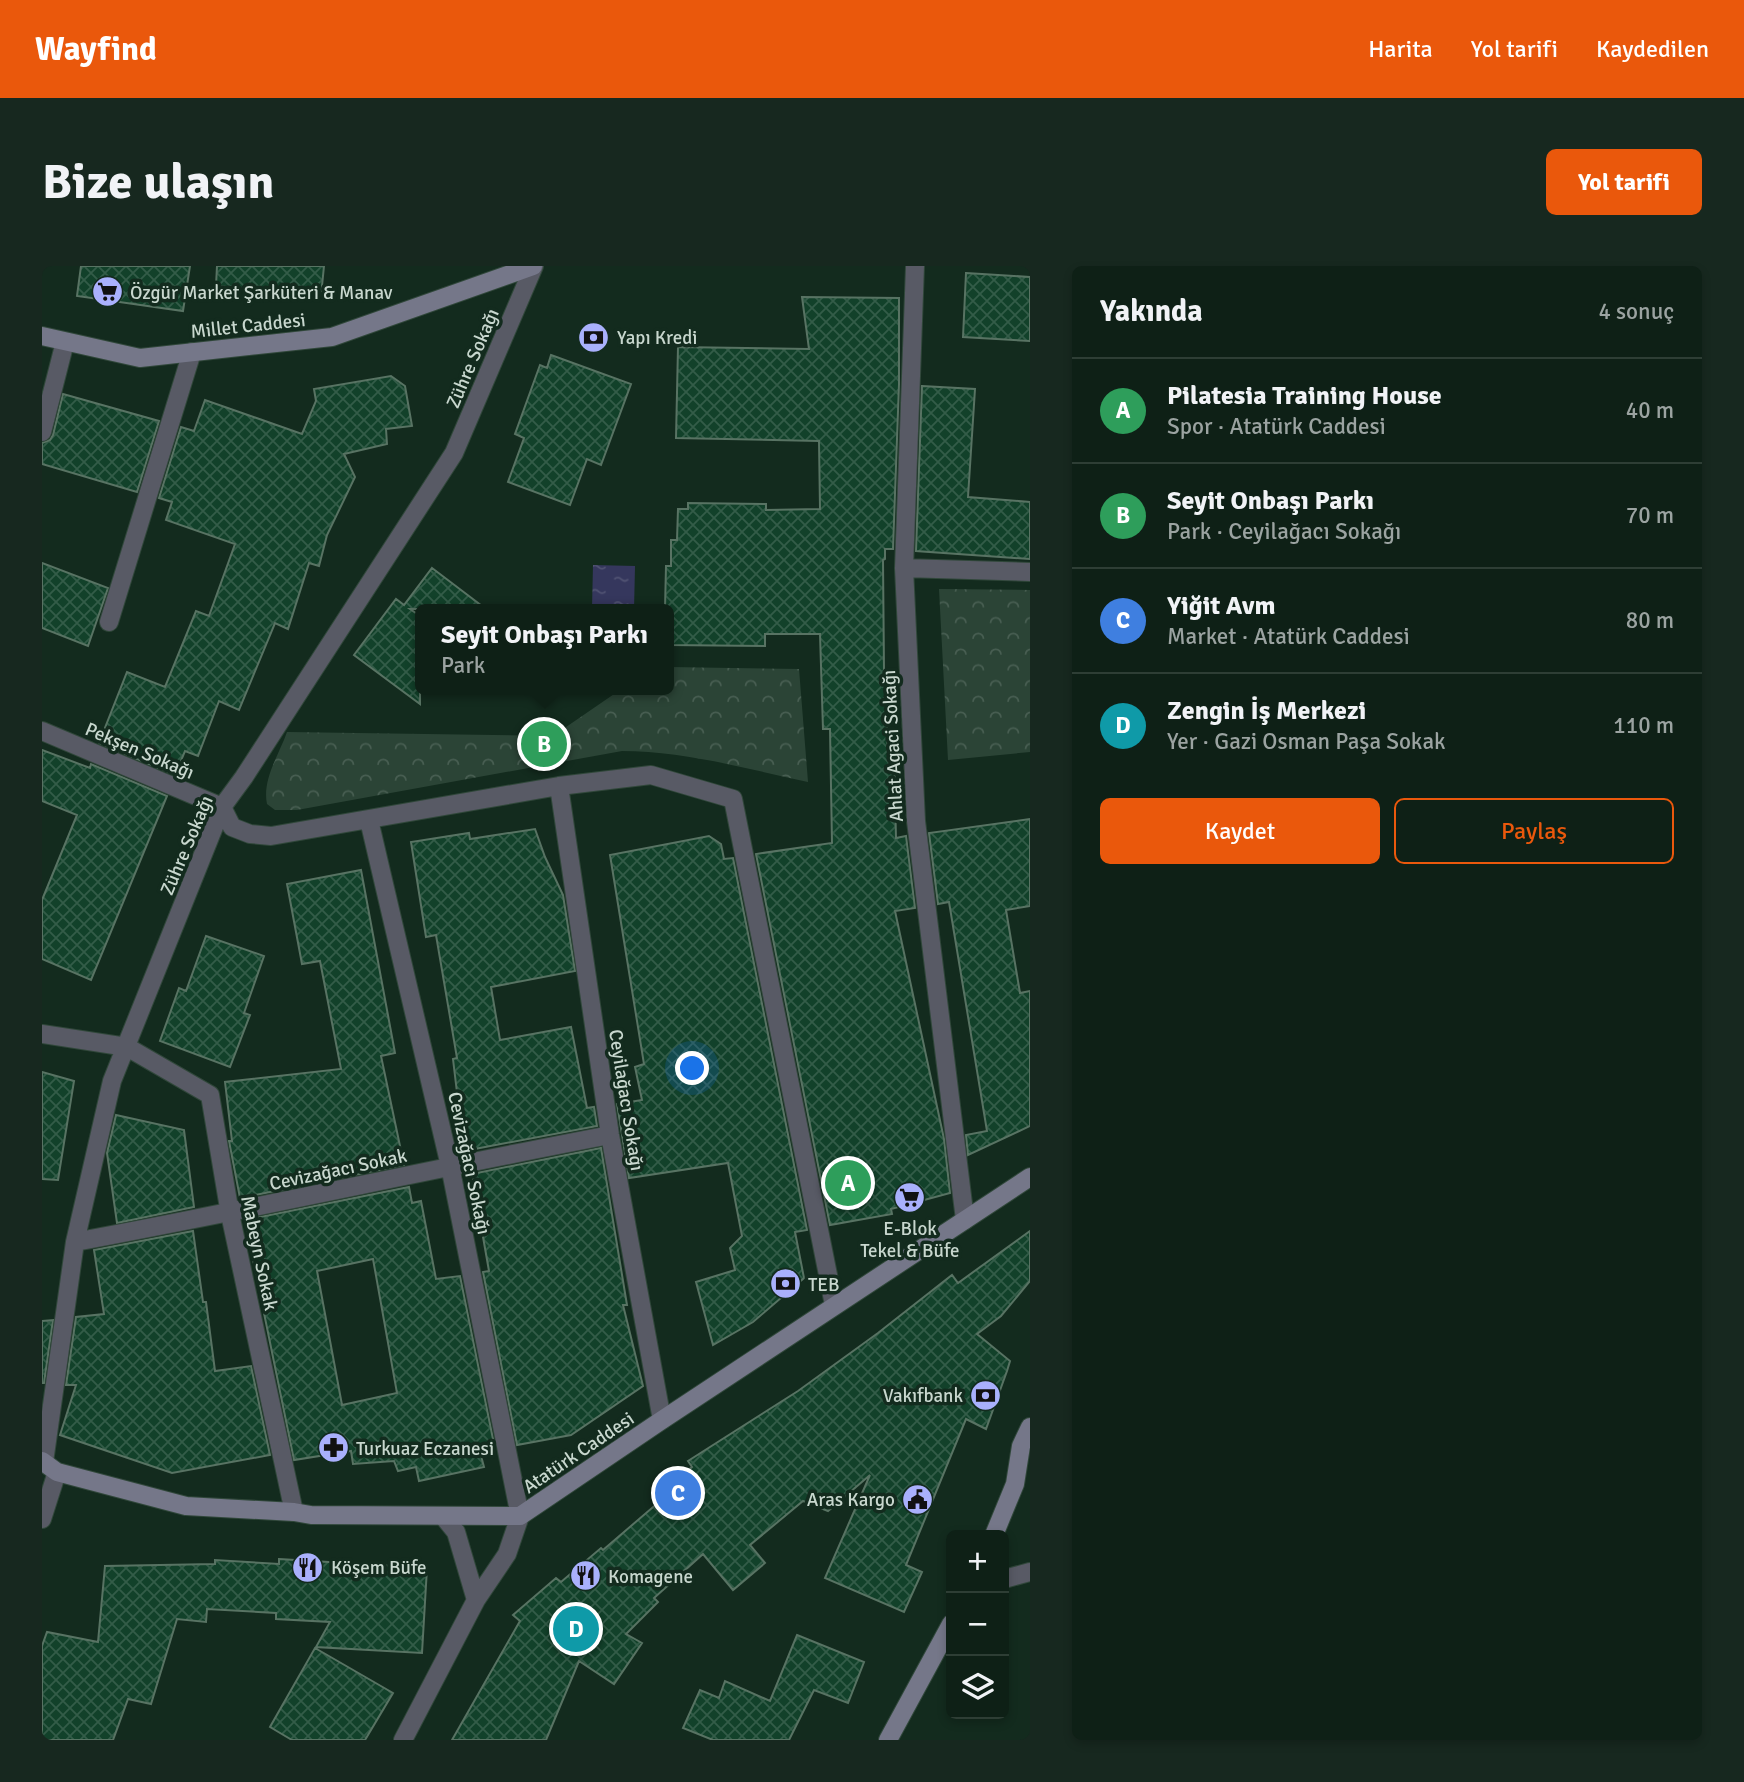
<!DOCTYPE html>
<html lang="tr">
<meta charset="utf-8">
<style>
:root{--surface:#0e2016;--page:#17281f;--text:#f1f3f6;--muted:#9ba3a1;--line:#2e3e35;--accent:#ea580c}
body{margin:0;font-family:Signika,sans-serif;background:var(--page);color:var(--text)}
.controls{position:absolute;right:21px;bottom:21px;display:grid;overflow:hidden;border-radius:10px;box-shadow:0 4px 10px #0003}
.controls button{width:63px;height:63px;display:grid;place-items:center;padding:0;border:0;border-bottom:2px solid var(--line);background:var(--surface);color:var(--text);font:35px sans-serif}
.you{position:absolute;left:651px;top:803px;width:24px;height:24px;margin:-18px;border:5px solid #fff;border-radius:50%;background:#1a73e8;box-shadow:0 0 0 10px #1a73e833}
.badge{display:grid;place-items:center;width:46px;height:46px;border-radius:50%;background:var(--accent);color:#fff;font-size:23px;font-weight:700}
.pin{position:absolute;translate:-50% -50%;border:4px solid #fff;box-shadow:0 2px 7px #0006}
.popup{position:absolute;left:373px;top:338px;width:259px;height:91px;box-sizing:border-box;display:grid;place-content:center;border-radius:10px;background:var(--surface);filter:drop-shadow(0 2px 5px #0005);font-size:23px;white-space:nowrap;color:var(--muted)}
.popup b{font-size:26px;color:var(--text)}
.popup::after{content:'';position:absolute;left:50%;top:100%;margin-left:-14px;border:14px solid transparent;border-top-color:var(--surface)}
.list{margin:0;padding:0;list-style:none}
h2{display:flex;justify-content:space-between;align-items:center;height:91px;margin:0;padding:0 28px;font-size:30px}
h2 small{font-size:23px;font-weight:400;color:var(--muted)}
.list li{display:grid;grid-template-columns:46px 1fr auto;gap:21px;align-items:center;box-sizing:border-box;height:105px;padding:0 28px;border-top:2px solid var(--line)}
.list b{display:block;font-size:26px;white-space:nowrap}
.list p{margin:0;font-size:23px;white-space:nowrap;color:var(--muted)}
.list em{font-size:23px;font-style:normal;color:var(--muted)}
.actions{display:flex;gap:14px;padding:21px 28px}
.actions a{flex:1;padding:16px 0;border:2px solid var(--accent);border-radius:10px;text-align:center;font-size:24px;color:var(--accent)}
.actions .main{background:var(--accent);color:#fff}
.icon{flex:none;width:38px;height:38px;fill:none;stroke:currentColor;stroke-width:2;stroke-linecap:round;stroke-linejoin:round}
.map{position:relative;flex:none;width:988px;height:1474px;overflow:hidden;border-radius:10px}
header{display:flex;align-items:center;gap:42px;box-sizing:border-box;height:98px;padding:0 35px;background:var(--accent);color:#fff}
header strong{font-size:33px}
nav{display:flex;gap:38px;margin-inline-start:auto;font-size:24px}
.intro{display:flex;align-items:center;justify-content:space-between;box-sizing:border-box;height:168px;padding:0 42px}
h1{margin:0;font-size:49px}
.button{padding:18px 32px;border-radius:10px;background:var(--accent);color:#fff;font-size:24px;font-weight:700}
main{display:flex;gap:42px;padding:0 42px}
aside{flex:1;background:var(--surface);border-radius:10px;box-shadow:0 4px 10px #0003}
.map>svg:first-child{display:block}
.park{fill:url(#park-crowns)}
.water{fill:url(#water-ripples)}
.building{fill:url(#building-cross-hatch);stroke:#587363;stroke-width:2;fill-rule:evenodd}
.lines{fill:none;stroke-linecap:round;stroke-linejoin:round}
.lane-casing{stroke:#30473a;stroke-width:20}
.street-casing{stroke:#30473a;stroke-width:20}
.secondary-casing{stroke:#30473a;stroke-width:20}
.lane{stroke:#585a65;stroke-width:18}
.street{stroke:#585a65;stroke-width:18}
.secondary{stroke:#757789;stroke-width:18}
.labels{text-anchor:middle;stroke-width:7;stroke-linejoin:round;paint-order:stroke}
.poi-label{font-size:19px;fill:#c8d7ce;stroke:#132b1e;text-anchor:start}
.street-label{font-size:19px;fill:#c8d7ce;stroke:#132b1e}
</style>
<header>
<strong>Wayfind</strong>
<nav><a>Harita</a><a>Yol tarifi</a><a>Kaydedilen</a></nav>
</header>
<div class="intro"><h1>Bize ulaşın</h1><a class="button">Yol tarifi</a></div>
<main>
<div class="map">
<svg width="988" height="1474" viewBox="0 0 988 1474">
<defs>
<pattern id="park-crowns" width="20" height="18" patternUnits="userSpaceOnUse" patternTransform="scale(1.75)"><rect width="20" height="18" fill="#2b4436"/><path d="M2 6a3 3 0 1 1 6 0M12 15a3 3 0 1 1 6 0" fill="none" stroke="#485e52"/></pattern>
<pattern id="water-ripples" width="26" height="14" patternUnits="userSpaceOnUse" patternTransform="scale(1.75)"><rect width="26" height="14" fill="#35375d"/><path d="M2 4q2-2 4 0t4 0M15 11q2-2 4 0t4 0" fill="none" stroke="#515373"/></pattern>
<pattern id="building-cross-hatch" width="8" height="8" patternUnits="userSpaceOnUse" patternTransform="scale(1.75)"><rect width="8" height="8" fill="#12412a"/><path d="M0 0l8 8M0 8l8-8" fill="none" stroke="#335c48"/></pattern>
</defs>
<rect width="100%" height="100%" fill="#132b1e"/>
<!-- park -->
<path class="park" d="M 897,323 L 988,324 L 988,486 L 906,494 Z
M 626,401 L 757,403 L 766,516 C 705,503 643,485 580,485 L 255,544 L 233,544 L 225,538 C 220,513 237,489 245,466 L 511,470 L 578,424 L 626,424 Z"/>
<!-- water -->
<path class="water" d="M 551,299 L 593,300 L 592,343 L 550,343 Z"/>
<!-- building -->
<path class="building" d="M 39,0 L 148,0 L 141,45 L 35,30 Z
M 175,0 L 282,0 L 279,30 L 174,20 Z
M 924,7 L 988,11 L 988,75 L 921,71 Z
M 760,31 L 857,32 L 857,118 L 851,283 L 843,283 L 843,293 L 841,294 L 842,405 L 846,486 L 852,485 L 854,572 L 864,570 L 873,642 L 853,645 L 902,873 L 908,927 L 849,943 L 850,948 L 788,959 L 714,588 L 790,577 L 788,463 L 781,463 L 778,368 L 723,368 L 723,380 L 626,379 L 626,343 L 623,343 L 624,300 L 629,300 L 629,274 L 635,274 L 636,243 L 646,243 L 646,237 L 724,238 L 724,244 L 778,243 L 777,175 L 634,172 L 636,81 L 767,83 Z
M 509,89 L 589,118 L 559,199 L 545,193 L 528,239 L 466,216 L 482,172 L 473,168 L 498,99 L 505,102 Z
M 349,110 L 363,120 L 370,160 L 344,163 L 345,178 L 302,188 L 313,211 L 285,269 L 277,300 L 267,297 L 246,363 L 233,357 L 197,444 L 177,435 L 156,490 L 143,485 L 133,509 L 57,477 L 85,406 L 123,421 L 154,345 L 167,350 L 193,278 L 124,254 L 130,236 L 117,232 L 139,161 L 152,165 L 163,134 L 260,168 L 274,135 L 272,123 Z
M 880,120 L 933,123 L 926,231 L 988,236 L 988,293 L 874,285 Z
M 21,128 L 117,155 L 95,226 L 0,198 L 0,177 L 8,174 L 11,169 Z
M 0,297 L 66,322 L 46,380 L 0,362 Z
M 390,302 L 444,343 L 368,343 L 378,350 L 378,438 L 312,389 L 354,333 L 362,339 Z
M 0,484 L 48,502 L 49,498 L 125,530 L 49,714 L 0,693 L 0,634 L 35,549 L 0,535 Z
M 988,553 L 988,640 L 964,644 L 978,727 L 988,725 L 988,860 L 926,889 L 924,869 L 945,865 L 907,636 L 896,638 L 887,567 Z
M 493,563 L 503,591 L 521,629 L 533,705 L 449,721 L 458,774 L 529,761 L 545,842 L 552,841 L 555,860 L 422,885 L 411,793 L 415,792 L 394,669 L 384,671 L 369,576 L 427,567 L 428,573 Z
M 667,570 L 679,578 L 682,593 L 691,592 L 765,964 L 753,966 L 762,1012 L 711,1056 L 671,1079 L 654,1016 L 693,1004 L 688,982 L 700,970 L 686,897 L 587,912 L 575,838 L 600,834 L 593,801 L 602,798 L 568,589 Z
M 319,604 L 353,787 L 339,790 L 362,899 L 198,932 L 187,875 L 190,875 L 183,816 L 299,803 L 278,695 L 260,698 L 245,618 Z
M 164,670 L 222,690 L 202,747 L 208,749 L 188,801 L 118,775 L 137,722 L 144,725 Z
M 0,806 L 32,815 L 16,914 L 0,913 Z
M 74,849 L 142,864 L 152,941 L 75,957 L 65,887 Z
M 559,882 L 585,1039 L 581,1039 L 601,1120 L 529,1169 L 475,1179 L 441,1006 L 447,1005 L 430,908 Z
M 367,921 L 370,937 L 379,935 L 394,1013 L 418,1010 L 453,1183 L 438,1186 L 442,1201 L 377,1215 L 374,1201 L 356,1205 L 352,1195 L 311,1198 L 309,1185 L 252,1194 L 203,954 ZM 331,993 L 355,1127 L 300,1139 L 275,1005 Z
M 151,965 L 161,1036 L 164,1036 L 173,1105 L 209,1100 L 228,1189 L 130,1207 L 18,1169 L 34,1119 L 24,1119 L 34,1051 L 62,1048 L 52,984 Z
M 988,965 L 988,1015 L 959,1050 L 935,1068 L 968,1095 L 965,1105 L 944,1163 L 924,1153 L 864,1299 L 880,1306 L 862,1346 L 783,1312 L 828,1209 L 786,1245 L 761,1235 L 708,1279 L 723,1297 L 691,1324 L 661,1288 L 612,1332 L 616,1336 L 584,1368 L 600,1377 L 572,1418 L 537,1395 L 504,1474 L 410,1474 L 478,1355 L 471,1349 L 514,1312 L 519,1316 L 559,1282 L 561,1284 L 617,1236 L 613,1232 L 650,1201 L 646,1195 L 756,1125 L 836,1067 L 910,1009 L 916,1017 Z
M 11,1054 L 2,1117 L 0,1117 L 0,1055 Z
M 237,1293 L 385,1302 L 380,1387 L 274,1381 L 288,1356 L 234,1353 L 234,1347 L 165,1343 L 164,1356 L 135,1353 L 109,1438 L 86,1433 L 71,1474 L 0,1474 L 0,1380 L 5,1366 L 56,1376 L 63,1300 L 173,1298 L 173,1294 L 237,1298 Z
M 755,1369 L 822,1396 L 806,1437 L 772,1424 L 747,1474 L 671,1474 L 641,1462 L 658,1424 L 677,1432 L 683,1415 L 728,1435 Z
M 273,1382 L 351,1427 L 323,1474 L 250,1474 L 228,1461 Z"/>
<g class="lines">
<defs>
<path id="lane" d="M 67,356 L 150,86"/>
<path id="street" d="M 873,0 L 862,302 L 874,555 L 923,954
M 0,166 L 23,76
M 862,302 L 988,306
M 0,465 L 180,541 L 190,561 L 208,568 L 229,570 L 517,520 L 609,509 L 691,533 L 792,1039
M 517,520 L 568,869 L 620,1154
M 327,554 L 408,900 L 478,1250 L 465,1288 L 434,1334 L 361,1474
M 0,768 L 85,781 L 168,829 L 188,948 L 252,1246
M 33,976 C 212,943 389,903 568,869
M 2,1196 L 33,976 L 70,815 L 180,541 L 202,511 L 412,187 L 492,0
M 401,1250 L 414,1266 L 434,1334
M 0,1253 L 15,1206
M 962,1313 L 988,1306"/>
<path id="secondary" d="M 0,70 L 98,92 L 290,71 L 491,0
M 0,1195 L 15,1206 L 144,1240 L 252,1246 L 269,1249 L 478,1250 L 620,1154 L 988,911
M 952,1269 L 973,1218 L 979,1180 L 988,1161
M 846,1474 L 909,1358"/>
</defs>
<!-- lane casing -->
<use href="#lane" class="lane-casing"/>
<!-- street casing -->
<use href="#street" class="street-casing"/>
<!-- secondary casing -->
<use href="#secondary" class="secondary-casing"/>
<!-- lane -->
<use href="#lane" class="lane"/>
<!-- street -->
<use href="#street" class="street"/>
<!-- secondary -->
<use href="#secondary" class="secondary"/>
</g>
<!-- icons -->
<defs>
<symbol id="supermarket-disc" viewBox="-11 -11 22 22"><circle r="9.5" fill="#a9b0fc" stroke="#132b1e"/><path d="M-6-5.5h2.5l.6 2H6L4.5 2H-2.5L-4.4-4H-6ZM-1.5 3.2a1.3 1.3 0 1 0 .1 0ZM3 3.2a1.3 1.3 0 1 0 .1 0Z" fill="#111"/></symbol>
<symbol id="bank-disc" viewBox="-11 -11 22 22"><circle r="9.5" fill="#a9b0fc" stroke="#132b1e"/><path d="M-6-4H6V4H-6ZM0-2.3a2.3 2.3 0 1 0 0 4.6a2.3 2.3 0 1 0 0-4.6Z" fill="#111"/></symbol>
<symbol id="pharmacy-disc" viewBox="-11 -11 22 22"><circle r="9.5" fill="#a9b0fc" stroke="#132b1e"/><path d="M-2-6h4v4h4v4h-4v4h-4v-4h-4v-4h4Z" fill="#111"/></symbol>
<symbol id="civic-disc" viewBox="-11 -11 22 22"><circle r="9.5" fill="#a9b0fc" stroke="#132b1e"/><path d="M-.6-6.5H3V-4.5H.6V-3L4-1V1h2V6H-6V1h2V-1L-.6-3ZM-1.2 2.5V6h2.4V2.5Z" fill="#111"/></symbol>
<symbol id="restaurant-disc" viewBox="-11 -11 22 22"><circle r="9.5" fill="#a9b0fc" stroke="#132b1e"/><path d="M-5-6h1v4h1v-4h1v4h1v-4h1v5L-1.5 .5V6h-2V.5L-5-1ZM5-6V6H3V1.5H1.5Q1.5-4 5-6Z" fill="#111"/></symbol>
</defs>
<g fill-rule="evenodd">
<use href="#supermarket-disc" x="48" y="8" width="35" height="35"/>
<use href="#bank-disc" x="534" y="54" width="35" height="35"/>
<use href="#supermarket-disc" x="850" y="914" width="35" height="35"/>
<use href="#bank-disc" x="726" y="1000" width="35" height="35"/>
<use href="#bank-disc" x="926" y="1112" width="35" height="35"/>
<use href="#pharmacy-disc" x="274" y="1164" width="35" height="35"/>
<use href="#civic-disc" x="858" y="1216" width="35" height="35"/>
<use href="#restaurant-disc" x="248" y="1284" width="35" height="35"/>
<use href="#restaurant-disc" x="526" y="1292" width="35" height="35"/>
</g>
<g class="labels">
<!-- poi labels -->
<g class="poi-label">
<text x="88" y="33">Özgür Market Şarküteri &amp; Manav</text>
<text x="575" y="78">Yapı Kredi</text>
<text x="868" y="969" text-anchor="middle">E-Blok<tspan x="868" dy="22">Tekel &amp; Büfe</tspan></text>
<text x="766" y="1025">TEB</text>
<text x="921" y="1136" text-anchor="end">Vakıfbank</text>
<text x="314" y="1189">Turkuaz Eczanesi</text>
<text x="853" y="1240" text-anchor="end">Aras Kargo</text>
<text x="289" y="1308">Köşem Büfe</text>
<text x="566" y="1317">Komagene</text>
</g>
<!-- street labels -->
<g class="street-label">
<text transform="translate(206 59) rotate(-6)" y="7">Millet Caddesi</text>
<text transform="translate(430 92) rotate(-67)" y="7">Zühre Sokağı</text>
<text transform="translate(850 480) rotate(-93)" y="7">Ahlat Agaci Sokağı</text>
<text transform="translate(98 484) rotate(23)" y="7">Pekşen Sokağı</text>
<text transform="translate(144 579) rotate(-67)" y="7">Zühre Sokağı</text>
<text transform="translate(585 834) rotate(81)" y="7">Ceyilağacı Sokağı</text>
<text transform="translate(428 897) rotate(78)" y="7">Cevizağacı Sokağı</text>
<text transform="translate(296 903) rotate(-12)" y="7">Cevizağacı Sokak</text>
<text transform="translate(218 987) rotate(78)" y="7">Mabeyn Sokak</text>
<text transform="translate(536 1186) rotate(-34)" y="7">Atatürk Caddesi</text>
</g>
</g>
</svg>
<div class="controls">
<button>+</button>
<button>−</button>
<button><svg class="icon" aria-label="layers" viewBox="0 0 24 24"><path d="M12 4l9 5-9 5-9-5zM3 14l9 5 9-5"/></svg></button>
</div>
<div class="you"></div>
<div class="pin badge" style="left:806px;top:917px;background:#2e9e5b">A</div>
<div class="pin badge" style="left:502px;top:478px;background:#2e9e5b">B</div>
<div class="popup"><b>Seyit Onbaşı Parkı</b>Park</div>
<div class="pin badge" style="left:636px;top:1227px;background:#3f7fe0">C</div>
<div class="pin badge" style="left:534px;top:1363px;background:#0f9aa8">D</div>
</div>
<aside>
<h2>Yakında<small>4 sonuç</small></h2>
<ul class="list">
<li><span class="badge" style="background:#2e9e5b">A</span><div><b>Pilatesia Training House</b><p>Spor · Atatürk Caddesi</p></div><em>40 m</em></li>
<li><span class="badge" style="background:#2e9e5b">B</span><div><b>Seyit Onbaşı Parkı</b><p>Park · Ceyilağacı Sokağı</p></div><em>70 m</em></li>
<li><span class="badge" style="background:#3f7fe0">C</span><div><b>Yiğit Avm</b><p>Market · Atatürk Caddesi</p></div><em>80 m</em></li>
<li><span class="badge" style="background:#0f9aa8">D</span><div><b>Zengin İş Merkezi</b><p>Yer · Gazi Osman Paşa Sokak</p></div><em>110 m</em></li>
</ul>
<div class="actions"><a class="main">Kaydet</a><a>Paylaş</a></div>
</aside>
</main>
